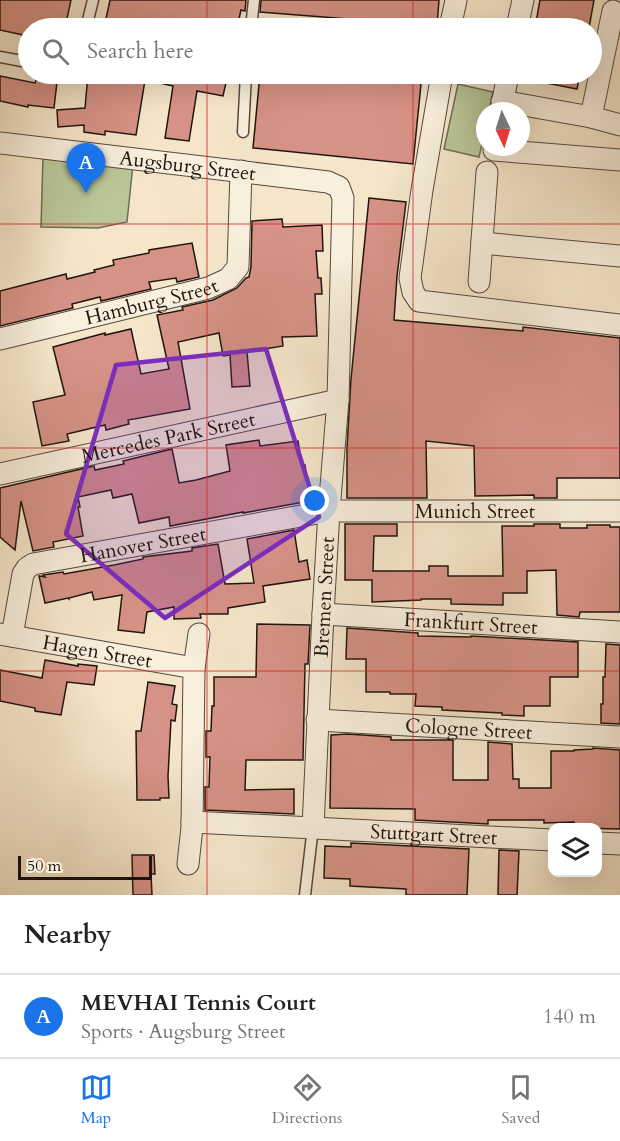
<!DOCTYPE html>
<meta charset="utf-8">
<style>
:root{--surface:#fff;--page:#f2f2f2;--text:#222;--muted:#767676;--line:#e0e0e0;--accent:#1a73e8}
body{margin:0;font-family:Cardo,serif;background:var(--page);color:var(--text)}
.controls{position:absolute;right:18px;bottom:18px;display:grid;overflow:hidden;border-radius:12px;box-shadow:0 6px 24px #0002}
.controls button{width:54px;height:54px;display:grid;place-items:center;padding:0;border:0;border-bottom:2px solid var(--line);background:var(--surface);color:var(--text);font:30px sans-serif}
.compass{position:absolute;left:476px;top:102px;width:54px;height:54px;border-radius:50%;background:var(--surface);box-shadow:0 6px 24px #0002;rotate:176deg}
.scale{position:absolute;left:18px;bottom:15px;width:134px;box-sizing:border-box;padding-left:6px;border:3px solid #20140e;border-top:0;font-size:16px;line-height:21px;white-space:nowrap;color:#20140e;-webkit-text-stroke:4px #f8efdd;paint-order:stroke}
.you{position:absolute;left:315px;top:501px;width:21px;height:21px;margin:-15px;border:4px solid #fff;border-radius:50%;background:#1a73e8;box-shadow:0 0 0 9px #1a73e833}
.badge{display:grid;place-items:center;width:39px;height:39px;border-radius:50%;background:var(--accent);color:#fff;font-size:20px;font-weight:700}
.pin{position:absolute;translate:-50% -50px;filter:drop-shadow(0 2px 3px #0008)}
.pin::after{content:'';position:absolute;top:32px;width:21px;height:18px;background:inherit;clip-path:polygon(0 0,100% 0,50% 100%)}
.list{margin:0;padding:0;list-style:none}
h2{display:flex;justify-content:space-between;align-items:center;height:78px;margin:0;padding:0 24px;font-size:26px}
h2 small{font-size:20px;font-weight:400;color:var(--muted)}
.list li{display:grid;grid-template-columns:39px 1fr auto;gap:18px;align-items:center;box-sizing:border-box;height:84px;padding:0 24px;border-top:2px solid var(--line)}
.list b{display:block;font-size:22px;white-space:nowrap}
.list p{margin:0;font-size:20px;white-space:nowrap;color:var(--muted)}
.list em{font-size:20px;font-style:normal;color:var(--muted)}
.icon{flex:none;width:33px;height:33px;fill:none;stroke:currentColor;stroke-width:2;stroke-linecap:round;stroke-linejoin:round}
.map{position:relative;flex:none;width:620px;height:895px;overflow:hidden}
.search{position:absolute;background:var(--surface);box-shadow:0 6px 24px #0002;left:18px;right:18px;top:18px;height:66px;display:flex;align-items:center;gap:15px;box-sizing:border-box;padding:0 21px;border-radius:33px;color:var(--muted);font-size:22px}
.sheet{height:162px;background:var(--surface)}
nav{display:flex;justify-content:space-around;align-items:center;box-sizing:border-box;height:84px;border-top:2px solid var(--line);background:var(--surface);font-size:16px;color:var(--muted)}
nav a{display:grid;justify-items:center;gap:3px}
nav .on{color:var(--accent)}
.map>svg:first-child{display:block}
.green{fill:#bac698;stroke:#6d6d53;stroke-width:1.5}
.building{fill:#d69286;stroke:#20140e;stroke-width:1.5}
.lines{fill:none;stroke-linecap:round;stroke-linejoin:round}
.service-casing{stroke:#55483d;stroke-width:13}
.minor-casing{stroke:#55483d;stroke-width:23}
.service{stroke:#f8efdd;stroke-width:10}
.minor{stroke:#f8efdd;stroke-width:21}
.marked{fill:#7b2cbf;fill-opacity:0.2;stroke:#7b2cbf;stroke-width:4.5;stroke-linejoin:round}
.grid{fill:none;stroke:#d62828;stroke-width:1.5;stroke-opacity:0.55}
.labels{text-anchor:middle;stroke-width:4.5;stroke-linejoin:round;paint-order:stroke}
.street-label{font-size:20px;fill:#20140e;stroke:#f8efdd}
</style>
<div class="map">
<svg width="620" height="895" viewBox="0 0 620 895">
<rect width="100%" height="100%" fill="#f5e6ca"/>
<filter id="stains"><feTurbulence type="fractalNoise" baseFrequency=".00333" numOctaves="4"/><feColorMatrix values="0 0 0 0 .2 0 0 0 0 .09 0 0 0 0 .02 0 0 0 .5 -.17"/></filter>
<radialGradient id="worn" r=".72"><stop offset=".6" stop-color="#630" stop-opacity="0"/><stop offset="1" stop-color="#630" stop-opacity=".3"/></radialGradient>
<!-- green -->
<path class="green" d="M 458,84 L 493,92 L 489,111 L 485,111 L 485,130 L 479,157 L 444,149 Z
M 43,156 L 133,164 L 127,222 L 98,228 L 41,227 Z"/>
<!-- building -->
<path class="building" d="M 0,0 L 71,0 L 65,28 L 28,28 L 28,36 L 0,30 Z
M 110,0 L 246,0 L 245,11 L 241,10 L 237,28 L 104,28 Z
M 261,0 L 439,0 L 437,26 L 260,12 Z
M 540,0 L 594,0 L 589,28 L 535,28 Z
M 88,74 L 146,74 L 136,135 L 105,131 L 105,135 L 84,132 L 84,125 L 58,127 L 57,110 L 85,108 Z
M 146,74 L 228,74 L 223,96 L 197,91 L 189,141 L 165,138 L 173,86 L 146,80 Z
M 260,74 L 422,74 L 413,164 L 253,148 Z
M 532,74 L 580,74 L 577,89 L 531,80 Z
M 0,76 L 35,83 L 36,80 L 57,82 L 54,108 L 28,105 L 28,107 L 0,101 Z
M 369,198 L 406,202 L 397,276 L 394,320 L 523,331 L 523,327 L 620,338 L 620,478 L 557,478 L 557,498 L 534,498 L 534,495 L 475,496 L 474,446 L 426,441 L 427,498 L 347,498 L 347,448 L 351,379 Z
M 282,219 L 283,227 L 322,225 L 323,251 L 316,251 L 318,278 L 321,278 L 322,294 L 315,294 L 317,336 L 282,337 L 283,346 L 247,352 L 250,386 L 232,387 L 230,355 L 223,356 L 219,333 L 178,342 L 190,409 L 128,420 L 129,424 L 106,430 L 105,425 L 67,434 L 69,441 L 42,446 L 33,402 L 65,395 L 53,347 L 105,333 L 105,335 L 131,329 L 141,374 L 169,369 L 157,315 L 183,310 L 182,307 L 213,300 L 237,288 L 246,278 L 249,277 L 251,267 L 252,221 Z
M 192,243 L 199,277 L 177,282 L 176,278 L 149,282 L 151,289 L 101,301 L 100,297 L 72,304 L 73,308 L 0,326 L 0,291 L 66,274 L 67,279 L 95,272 L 94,270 L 114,265 L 113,260 L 149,253 L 149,250 Z
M 259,440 L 260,446 L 298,441 L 302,465 L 305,465 L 310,501 L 243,513 L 243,512 L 170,526 L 169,517 L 139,523 L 132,494 L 113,498 L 111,490 L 78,497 L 80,507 L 78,507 L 83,536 L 53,542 L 54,547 L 33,551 L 21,501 L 15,550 L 0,537 L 0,488 L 94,466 L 95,470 L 124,464 L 123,461 L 172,449 L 179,483 L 196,480 L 230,471 L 226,445 Z
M 345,524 L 397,524 L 397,536 L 374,536 L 373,571 L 429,571 L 429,566 L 448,566 L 448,576 L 503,576 L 502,526 L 534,526 L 534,524 L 560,524 L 560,528 L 587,528 L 587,525 L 610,525 L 610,527 L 620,527 L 620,612 L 580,612 L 579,617 L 557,615 L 556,570 L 527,571 L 527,593 L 503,593 L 503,605 L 451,604 L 451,599 L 421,599 L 421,600 L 372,602 L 372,580 L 345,580 Z
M 294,530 L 299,562 L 307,560 L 310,579 L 263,586 L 265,602 L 228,608 L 228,614 L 200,614 L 201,618 L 174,619 L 174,607 L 147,612 L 144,633 L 118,630 L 122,595 L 94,600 L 92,592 L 69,598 L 69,599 L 68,598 L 45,603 L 39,576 L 45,577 L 43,575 L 63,572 L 64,574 L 114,565 L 143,559 L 143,557 L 192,551 L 192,548 L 218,544 L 225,584 L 254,583 L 247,539 Z
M 257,624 L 310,625 L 308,664 L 305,664 L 303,760 L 246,760 L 245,790 L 294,789 L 294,814 L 205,810 L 205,787 L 209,787 L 210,757 L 206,757 L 206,731 L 211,731 L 212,706 L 214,706 L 214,677 L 256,677 Z
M 347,628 L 418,633 L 418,636 L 471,637 L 471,636 L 578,642 L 578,677 L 550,677 L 550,706 L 524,706 L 524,716 L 502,715 L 502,713 L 442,710 L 442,707 L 415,706 L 416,694 L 390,694 L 390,692 L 366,692 L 366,659 L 346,659 Z
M 606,644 L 620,645 L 620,724 L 601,723 L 601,704 L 603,704 L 603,677 L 605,677 Z
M 45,660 L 78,666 L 78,664 L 97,666 L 94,685 L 67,682 L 61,715 L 35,711 L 35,708 L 0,701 L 0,670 L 42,678 Z
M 148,682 L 175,686 L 172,704 L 177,705 L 175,721 L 171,720 L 168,776 L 169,798 L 160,798 L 160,800 L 137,800 L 136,731 L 141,731 Z
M 348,734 L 391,737 L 391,740 L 453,740 L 453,780 L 488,780 L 488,742 L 512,744 L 513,779 L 519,779 L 519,788 L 551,788 L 551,751 L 574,751 L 574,750 L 593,749 L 593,748 L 620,750 L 620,829 L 574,828 L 574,822 L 544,823 L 544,820 L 488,820 L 488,824 L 415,820 L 415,809 L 330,808 L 331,735 Z
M 351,843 L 469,849 L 467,895 L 406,895 L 406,889 L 350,886 L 350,879 L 324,878 L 325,846 L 351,847 Z
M 499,850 L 519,851 L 517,895 L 498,895 Z
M 132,855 L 154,855 L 155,874 L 151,874 L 152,895 L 133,895 Z"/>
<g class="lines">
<defs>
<path id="service" d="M 86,28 L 93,0
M 251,28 L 254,0
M 0,57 L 22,61 L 28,60
M 243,132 L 246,74
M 305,895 L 313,827"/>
<g id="minor">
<path d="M 450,28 L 456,0"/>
<path d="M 517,28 L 523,0"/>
<path d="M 442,74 L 422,190 L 410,278 L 413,292 L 419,301 L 620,325"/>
<path d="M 502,101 L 591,117 L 620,125"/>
<path d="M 501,111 L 508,74"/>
<path d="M 591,117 L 613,11"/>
<path id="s1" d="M 0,143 L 328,182 L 339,187 L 343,198 L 338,400 L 329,511 L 323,614 L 313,827"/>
<path d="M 495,147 L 494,150 L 620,160"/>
<path d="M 482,243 L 620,256"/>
<path d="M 479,282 L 487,172"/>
<path id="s2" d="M 0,339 L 208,288 L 228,279 L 238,267 L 241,171"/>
<path id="s3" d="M 0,474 L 338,400"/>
<path id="s4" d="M 323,614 L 620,632"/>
<path id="s5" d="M 0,634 L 194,668"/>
<path id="s6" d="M 12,636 L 23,574 L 27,568 L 33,564 L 329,511 L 620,511"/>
<path id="s7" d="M 317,720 L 620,737"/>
<path id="s8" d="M 192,822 L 552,840"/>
<path d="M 598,843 L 620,844"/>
<path d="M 188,864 L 192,827 L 194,668 L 199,634"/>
</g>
</defs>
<!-- service casing -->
<use href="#service" class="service-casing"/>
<!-- minor casing -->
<use href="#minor" class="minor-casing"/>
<!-- service -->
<use href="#service" class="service"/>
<!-- minor -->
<use href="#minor" class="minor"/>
</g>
<!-- marked area -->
<path class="marked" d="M 266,349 L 319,517 L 165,618 L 66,534 L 116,365 Z"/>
<!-- grid -->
<path class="grid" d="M 207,0 L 207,28M 413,0 L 413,28M 207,74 L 207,895M 413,74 L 413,895M 0,224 L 620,224M 0,448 L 620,448M 0,671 L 620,671"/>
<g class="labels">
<!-- street labels -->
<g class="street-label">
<text dy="7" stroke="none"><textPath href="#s1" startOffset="189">Augsburg Street</textPath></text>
<text dy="7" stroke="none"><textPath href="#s2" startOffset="156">Hamburg Street</textPath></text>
<text dy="7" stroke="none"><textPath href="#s3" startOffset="172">Mercedes Park Street</textPath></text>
<text dy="7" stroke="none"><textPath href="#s6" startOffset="524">Munich Street</textPath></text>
<text dy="7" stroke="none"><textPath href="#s6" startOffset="189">Hanover Street</textPath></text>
<text transform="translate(324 597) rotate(-87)" y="7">Bremen Street</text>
<text dy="7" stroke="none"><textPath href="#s4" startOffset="148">Frankfurt Street</textPath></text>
<text dy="7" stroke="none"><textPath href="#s5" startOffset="99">Hagen Street</textPath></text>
<text dy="7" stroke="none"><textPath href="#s7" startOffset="152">Cologne Street</textPath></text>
<text dy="7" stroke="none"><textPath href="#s8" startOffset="242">Stuttgart Street</textPath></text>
</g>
</g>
<rect width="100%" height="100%" filter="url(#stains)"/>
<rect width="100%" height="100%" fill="url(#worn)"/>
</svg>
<div class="controls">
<button><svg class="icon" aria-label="layers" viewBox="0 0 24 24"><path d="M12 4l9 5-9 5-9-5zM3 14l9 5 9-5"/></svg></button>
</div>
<svg class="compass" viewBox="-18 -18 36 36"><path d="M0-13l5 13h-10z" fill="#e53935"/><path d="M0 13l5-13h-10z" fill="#767676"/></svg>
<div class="scale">50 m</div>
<div class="you"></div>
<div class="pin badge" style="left:86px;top:193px">A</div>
<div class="search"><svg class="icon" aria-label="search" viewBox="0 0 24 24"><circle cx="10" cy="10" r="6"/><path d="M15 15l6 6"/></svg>Search here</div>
</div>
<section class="sheet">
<h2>Nearby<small></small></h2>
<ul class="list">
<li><span class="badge">A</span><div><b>MEVHAI Tennis Court</b><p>Sports · Augsburg Street</p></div><em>140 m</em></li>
</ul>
</section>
<nav>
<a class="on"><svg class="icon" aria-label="map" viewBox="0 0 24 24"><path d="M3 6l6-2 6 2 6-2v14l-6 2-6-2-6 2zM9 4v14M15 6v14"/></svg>Map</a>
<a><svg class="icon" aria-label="directions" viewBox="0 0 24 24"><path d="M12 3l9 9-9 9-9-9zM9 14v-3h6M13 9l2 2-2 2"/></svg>Directions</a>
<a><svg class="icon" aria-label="saved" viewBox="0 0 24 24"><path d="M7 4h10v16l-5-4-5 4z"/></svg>Saved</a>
</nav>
